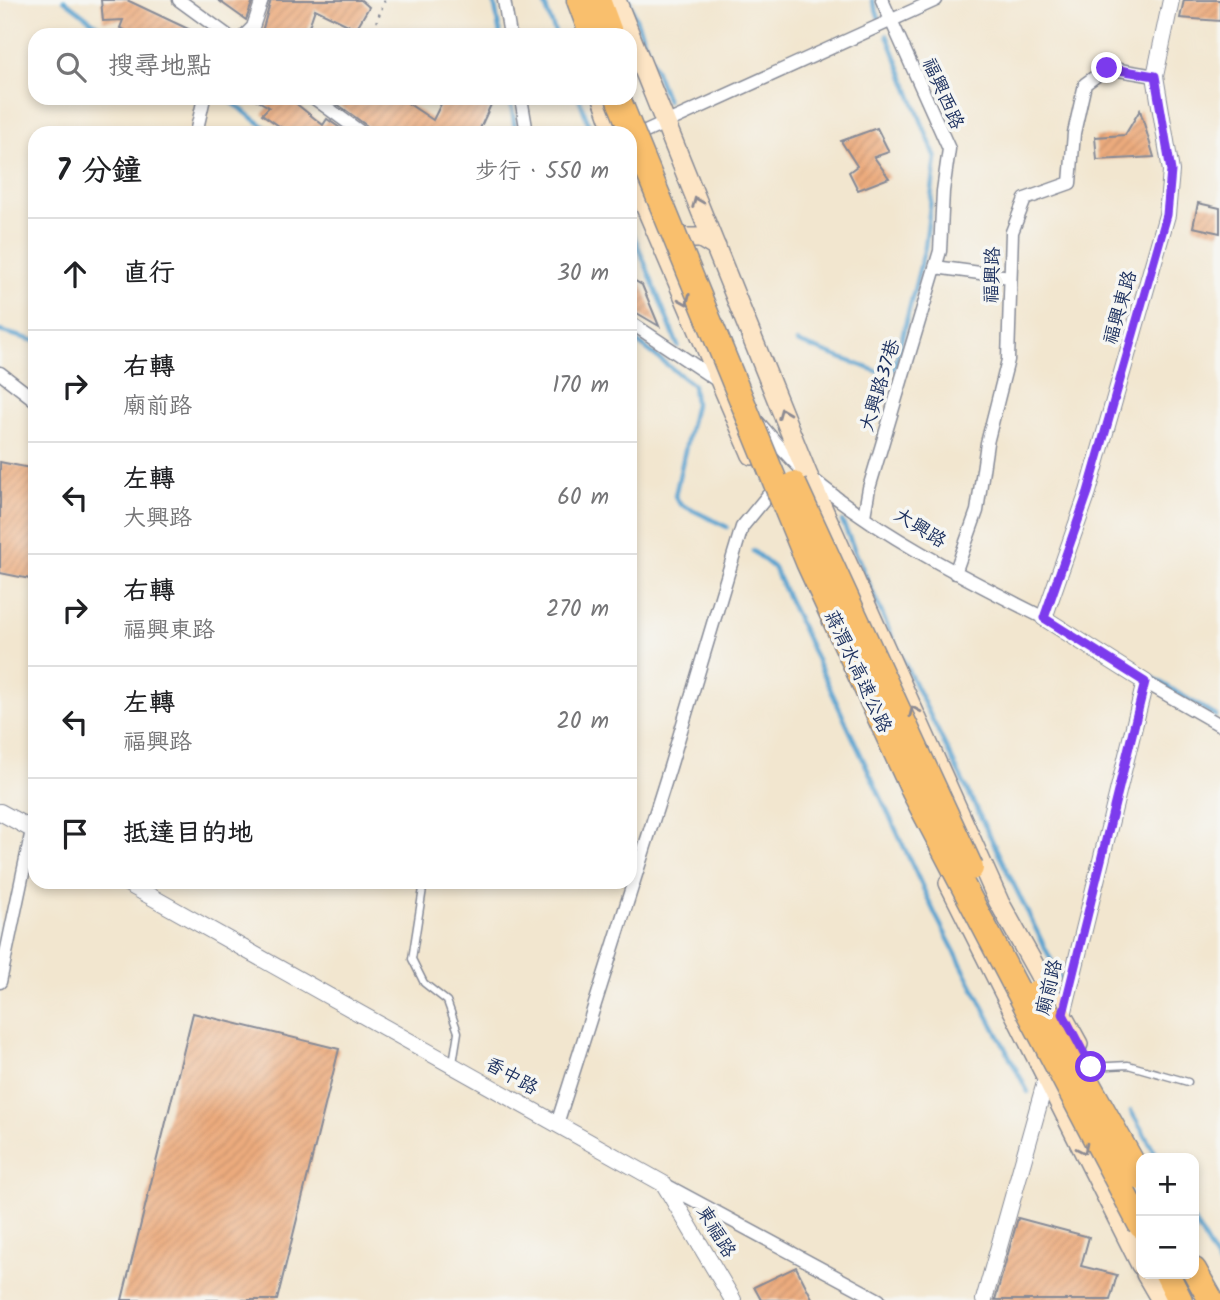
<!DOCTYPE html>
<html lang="zh-TW">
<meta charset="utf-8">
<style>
:root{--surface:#fff;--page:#f2f2f2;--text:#202124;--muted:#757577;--line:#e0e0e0}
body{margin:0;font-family:Kalam,"LXGW WenKai TC",sans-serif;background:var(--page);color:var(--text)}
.controls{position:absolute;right:21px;bottom:21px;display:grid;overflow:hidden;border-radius:14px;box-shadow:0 4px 10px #0003}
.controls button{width:63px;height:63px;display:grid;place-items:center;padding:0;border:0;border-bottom:2px solid var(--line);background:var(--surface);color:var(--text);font:35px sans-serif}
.stop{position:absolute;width:21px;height:21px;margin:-16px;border:5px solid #7c3aed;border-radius:50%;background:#fff}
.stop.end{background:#7c3aed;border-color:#fff;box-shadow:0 2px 7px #0008}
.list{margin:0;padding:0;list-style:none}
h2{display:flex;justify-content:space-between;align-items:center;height:91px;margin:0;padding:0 28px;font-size:30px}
h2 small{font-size:23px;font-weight:400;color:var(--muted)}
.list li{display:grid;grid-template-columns:46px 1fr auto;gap:21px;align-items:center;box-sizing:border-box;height:112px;padding:0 28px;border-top:2px solid var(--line)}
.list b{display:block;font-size:26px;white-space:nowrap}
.list p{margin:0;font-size:23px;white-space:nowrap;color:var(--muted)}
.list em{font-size:23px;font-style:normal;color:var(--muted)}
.icon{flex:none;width:38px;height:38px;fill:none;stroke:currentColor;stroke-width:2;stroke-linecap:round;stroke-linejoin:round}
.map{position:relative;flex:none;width:1220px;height:1300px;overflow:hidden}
.search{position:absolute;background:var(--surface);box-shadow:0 4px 10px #0003;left:28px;top:28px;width:609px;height:77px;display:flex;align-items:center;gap:18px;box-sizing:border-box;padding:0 24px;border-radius:21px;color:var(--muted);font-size:26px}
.panel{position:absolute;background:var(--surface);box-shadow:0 4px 10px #0003;left:28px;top:126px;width:609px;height:763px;border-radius:21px}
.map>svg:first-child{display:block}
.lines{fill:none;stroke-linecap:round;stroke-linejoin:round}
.stream{stroke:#58a2cf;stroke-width:4.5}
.building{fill:url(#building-hatch)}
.service-casing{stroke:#868a96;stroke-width:9}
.minor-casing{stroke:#868a96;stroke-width:15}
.tertiary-casing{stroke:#868a96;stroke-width:18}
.secondary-casing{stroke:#868a96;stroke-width:22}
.motorway-casing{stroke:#868a96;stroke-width:27}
.path{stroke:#868a96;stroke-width:2.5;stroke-dasharray:2 5;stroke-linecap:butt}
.service{stroke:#fff;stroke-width:6}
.minor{stroke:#fff;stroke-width:12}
.tertiary{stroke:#fff;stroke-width:16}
.secondary{stroke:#fde5c5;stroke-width:19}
.motorway{stroke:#f9bf6d;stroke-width:24}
.motorway-bridge-casing{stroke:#868a96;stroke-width:27;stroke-linecap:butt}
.motorway-bridge{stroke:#f9bf6d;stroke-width:24}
.oneway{stroke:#8c8a92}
.route{stroke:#7c3aed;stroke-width:9}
.labels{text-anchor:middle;stroke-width:7;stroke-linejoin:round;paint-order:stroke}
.street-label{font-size:19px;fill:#1b2f5e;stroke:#f6f6f2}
</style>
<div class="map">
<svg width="1220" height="1300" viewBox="0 0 1220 1300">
<defs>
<pattern id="building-hatch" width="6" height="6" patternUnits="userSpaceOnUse" patternTransform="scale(1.75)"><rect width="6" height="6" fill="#ecab7d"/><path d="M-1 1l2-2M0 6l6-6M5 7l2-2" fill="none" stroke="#ca936e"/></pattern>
</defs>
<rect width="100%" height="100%" fill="#f6f6f2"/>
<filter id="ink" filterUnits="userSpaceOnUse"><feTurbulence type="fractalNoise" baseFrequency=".0143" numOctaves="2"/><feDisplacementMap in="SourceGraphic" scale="14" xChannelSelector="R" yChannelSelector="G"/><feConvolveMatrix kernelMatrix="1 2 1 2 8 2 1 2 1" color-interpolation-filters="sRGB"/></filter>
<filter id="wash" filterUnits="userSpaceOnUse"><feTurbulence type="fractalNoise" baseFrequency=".00686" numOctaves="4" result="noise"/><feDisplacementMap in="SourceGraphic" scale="28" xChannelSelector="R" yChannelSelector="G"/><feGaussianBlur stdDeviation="1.57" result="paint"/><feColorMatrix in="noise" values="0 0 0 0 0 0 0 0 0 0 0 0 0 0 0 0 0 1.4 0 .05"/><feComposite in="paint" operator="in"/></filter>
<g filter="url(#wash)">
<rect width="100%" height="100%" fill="#f2e6cf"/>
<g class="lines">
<!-- stream -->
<path class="stream" d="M 64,0 L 102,29 L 121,35
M 494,0 L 500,35
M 543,0 L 556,35
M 629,0 L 667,101
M 872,0 L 879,18
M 226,98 L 273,133
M 510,98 L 516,133
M 579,98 L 592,133
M 630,226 L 678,346
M 0,331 L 35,341
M 630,336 L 693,385 L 695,404 L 675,496 L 680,504 L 727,527
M 797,342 L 879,372 L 894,369 L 925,247 L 936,158 L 887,35
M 842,521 L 895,644 L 1060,978
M 753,551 L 774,568 L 936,916 L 1028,1092
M 1140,670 L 1216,716
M 1131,1111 L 1158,1158
M 1194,1221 L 1220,1267"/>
</g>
<g id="blocks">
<!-- building -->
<path class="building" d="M 101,0 L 127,0 L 201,35 L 136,35 L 120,28 L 123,20 L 103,21 Z
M 218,0 L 253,0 L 246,20 Z
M 271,0 L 361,0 L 369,7 L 356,29 L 315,9 L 306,35 L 261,35 Z
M 1184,0 L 1220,0 L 1220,21 L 1180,18 Z
M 253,98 L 289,98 L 323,125 L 327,119 L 347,133 L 289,133 L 262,114 L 269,107 Z
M 329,98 L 400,98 L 433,120 L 444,98 L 494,98 L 478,133 L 371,133 L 367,126 Z
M 1140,110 L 1154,157 L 1097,160 L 1095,137 L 1125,135 Z
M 877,128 L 889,152 L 874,157 L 889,178 L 858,190 L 849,172 L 857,166 L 841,141 Z
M 1198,203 L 1220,208 L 1220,233 L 1193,227 Z
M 630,278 L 642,285 L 659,326 L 630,309 Z
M 0,462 L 35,469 L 35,580 L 0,573 Z
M 193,1013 L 339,1049 L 277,1300 L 122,1300 Z
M 1018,1218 L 1089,1237 L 1081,1266 L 1117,1275 L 1110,1300 L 995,1300 Z
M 796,1267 L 813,1300 L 761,1300 L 754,1287 Z"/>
</g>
</g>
<g filter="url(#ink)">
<use href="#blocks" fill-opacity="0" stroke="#868a96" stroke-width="2"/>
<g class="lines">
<defs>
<path id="service" d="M 424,882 L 412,959 L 424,983 L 447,1001 L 458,1032 L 453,1063
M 1091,1067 L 1128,1065 L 1188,1082"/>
<path id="minor" d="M 179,0 L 227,35
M 504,0 L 510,35
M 245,35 L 253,27 L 262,0
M 314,98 L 362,133
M 521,98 L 527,133
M 196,133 L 204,98
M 630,139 L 936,0
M 935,267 L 1010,277
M 630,322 L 718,381
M 0,373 L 35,400
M 758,422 C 774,440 791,461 809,476 C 879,535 963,577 1044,618
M 864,516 L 869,488 L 940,251 L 943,191 L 949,149 L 882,0
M 955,573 L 977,511 L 987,443 L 1008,360 L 1012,232 L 1025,199 L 1070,183 L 1074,133 L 1085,84 L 1107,68 L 1155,76
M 1145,682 L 1220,725
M 0,982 L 35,816
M 557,1124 L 670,767 L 742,527 L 769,494
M 664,1184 L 879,1300"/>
<path id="tertiary" d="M 0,812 L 35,831
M 125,882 L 664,1184 L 733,1300
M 1061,1023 L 1145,682 L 1044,618 L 1088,492 L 1167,215 L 1171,171 L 1155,76 L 1171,0
M 984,1300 L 1048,1072"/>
<path id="secondary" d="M 616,0 L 630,35
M 630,35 L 808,476 L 999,902 L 1078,1044
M 603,98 L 615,133
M 630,170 L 752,455
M 673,257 L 686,238 L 701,238 L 716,247
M 949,883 L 1141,1265
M 1146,1274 L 1161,1300"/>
<path id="motorway" d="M 579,0 L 592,35
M 598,0 L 611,35
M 1194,1270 L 1211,1300
M 1167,1274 L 1180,1300"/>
</defs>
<!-- service casing -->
<use href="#service" class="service-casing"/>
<!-- minor casing -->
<use href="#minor" class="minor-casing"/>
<!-- tertiary casing -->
<use href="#tertiary" class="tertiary-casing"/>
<!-- secondary casing -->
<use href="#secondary" class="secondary-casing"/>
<!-- motorway casing -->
<use href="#motorway" class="motorway-casing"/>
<!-- path -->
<path class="path" d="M 371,35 L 385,0"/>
<!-- service -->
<use href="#service" class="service"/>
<!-- minor -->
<use href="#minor" class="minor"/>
<!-- tertiary -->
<use href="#tertiary" class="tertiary"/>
<!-- secondary -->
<use href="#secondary" class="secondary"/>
<!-- motorway -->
<use href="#motorway" class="motorway"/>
<defs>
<path id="motorway-bridge" d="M 618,98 L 808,562 L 914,792 L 1141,1226
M 794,484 L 971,868
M 1037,993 L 1141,1178"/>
</defs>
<!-- motorway-bridge casing -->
<use href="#motorway-bridge" class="motorway-bridge-casing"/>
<!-- motorway-bridge -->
<use href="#motorway-bridge" class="motorway-bridge"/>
</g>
<!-- one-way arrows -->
<defs><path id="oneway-chevron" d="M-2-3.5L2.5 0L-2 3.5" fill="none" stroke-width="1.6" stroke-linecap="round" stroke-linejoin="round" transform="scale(1.75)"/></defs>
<g class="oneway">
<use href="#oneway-chevron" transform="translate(697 202) rotate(-112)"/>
<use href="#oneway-chevron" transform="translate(685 300) rotate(67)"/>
<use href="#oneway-chevron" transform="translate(783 413) rotate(-112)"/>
<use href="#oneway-chevron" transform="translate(914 711) rotate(-114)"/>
<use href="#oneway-chevron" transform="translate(1083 1149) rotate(64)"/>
</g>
</g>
<g class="lines" filter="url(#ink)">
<!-- route -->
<path class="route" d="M 1091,1067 L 1063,1014 L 1145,682 L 1044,618 L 1088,492 L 1167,215 L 1171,171 L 1155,76 L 1107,68"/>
</g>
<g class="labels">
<!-- street labels -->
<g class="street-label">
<text transform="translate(944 93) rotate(66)" y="7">福興西路</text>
<text transform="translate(991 275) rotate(-88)" y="7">福興路</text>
<text transform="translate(1119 307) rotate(-74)" y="7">福興東路</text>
<text transform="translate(879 385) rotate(-73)" y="7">大興路37巷</text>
<text transform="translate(921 527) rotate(32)" y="7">大興路</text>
<text transform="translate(859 671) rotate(65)" y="7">蔣渭水高速公路</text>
<text transform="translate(1048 987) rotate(-76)" y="7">廟前路</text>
<text transform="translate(512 1075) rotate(29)" y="7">香中路</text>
<text transform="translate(717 1231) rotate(59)" y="7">東福路</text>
</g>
</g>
</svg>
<div class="controls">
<button>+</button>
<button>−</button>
</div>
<div class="stop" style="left:1091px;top:1067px"></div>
<div class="stop end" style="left:1107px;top:68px"></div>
<div class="search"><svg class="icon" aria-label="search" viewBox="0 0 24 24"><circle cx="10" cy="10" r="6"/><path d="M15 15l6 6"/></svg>搜尋地點</div>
<section class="panel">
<h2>7 分鐘<small>步行 · 550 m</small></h2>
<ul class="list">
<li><svg class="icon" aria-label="ahead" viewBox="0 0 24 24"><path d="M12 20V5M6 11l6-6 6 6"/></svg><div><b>直行</b></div><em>30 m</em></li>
<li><svg class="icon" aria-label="right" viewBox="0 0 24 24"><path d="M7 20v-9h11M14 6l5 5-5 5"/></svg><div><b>右轉</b><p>廟前路</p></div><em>170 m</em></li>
<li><svg class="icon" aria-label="left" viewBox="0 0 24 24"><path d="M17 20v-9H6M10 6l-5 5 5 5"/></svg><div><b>左轉</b><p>大興路</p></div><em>60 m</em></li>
<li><svg class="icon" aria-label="right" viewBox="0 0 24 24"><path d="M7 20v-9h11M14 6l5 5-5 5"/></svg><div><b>右轉</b><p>福興東路</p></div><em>270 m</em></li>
<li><svg class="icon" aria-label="left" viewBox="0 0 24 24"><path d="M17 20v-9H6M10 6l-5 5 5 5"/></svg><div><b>左轉</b><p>福興路</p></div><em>20 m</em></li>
<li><svg class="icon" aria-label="arrive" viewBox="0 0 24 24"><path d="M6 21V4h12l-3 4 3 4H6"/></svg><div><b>抵達目的地</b></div></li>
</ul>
</section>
</div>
